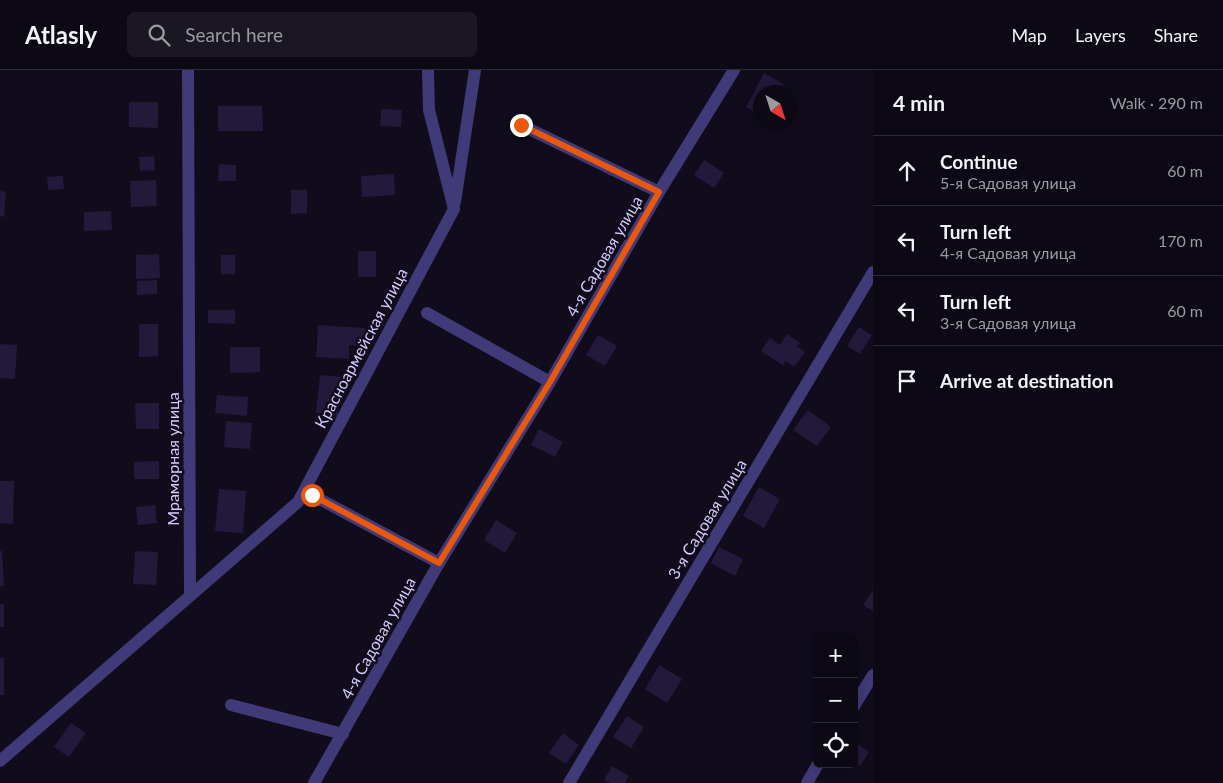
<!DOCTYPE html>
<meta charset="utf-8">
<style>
:root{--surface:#0c0915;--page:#1a1722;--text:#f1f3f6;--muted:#9a9aa0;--line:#2c2a34}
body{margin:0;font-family:Lato,sans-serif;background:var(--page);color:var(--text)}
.controls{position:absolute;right:15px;bottom:15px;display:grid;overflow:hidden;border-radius:8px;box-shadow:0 2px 12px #0003}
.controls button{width:45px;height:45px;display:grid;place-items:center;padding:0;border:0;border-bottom:1px solid var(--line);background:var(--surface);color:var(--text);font:25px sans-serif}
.compass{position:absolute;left:753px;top:15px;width:45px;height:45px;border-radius:50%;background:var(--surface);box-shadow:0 2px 12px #0003;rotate:141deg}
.stop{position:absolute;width:15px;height:15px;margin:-11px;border:4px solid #ea580c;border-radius:50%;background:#fff}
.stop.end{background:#ea580c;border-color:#fff;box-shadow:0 1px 5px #0008}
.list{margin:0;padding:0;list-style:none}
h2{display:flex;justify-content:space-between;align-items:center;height:65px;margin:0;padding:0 20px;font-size:21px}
h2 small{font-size:16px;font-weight:400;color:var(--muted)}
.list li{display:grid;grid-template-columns:32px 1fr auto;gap:15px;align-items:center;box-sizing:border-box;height:70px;padding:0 20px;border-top:1px solid var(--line)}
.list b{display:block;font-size:19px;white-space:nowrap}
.list p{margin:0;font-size:16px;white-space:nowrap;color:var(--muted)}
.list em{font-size:16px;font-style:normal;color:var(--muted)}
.icon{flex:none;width:28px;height:28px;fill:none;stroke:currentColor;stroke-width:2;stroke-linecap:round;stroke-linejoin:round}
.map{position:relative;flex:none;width:873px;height:713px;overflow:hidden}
header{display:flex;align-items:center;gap:30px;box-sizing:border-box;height:70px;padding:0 25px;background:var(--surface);border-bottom:1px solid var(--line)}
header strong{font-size:24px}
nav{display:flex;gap:28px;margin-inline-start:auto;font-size:18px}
.search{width:350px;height:45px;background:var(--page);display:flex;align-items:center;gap:12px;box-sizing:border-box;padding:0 18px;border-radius:8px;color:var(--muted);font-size:19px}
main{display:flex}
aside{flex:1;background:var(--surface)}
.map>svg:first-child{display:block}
.building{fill:#23193b}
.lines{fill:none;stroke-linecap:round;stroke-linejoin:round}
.minor{stroke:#413a78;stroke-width:12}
.route{stroke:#ea580c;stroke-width:6}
.labels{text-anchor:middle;stroke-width:5;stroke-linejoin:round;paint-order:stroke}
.street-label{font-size:16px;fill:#d4cafc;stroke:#100c1c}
</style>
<header>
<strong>Atlasly</strong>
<div class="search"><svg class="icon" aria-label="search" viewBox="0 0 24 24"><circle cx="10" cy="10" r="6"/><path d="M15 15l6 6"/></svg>Search here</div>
<nav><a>Map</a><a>Layers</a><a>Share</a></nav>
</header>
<main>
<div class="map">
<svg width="873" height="713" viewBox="0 0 873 713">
<rect width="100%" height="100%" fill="#100c1c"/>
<!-- building -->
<path class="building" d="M 764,3 L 784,14 L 779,22 L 760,22 L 760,45 L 746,37 Z
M 129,32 L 158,32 L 158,58 L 129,57 Z
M 218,36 L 262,36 L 263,61 L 218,61 Z
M 381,39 L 402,40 L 401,57 L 380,56 Z
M 154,86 L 155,100 L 140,101 L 139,87 Z
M 704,90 L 724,103 L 714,118 L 694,105 Z
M 219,94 L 236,95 L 236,111 L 218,111 Z
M 394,104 L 395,125 L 362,127 L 361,106 Z
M 63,106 L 64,119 L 48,120 L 47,107 Z
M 156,110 L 157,136 L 131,137 L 130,111 Z
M 291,120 L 307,120 L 307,143 L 291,144 Z
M 0,121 L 6,122 L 4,147 L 0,146 Z
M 111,141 L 112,160 L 84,161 L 84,142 Z
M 358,181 L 376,181 L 376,207 L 358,207 Z
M 159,184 L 160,208 L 136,209 L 136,185 Z
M 221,185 L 235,185 L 235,204 L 221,204 Z
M 157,210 L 157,224 L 137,225 L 137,211 Z
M 208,240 L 235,240 L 235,254 L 208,253 Z
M 139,254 L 158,254 L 158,286 L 139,287 Z
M 318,255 L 366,258 L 365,276 L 349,275 L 349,289 L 316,287 Z
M 859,257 L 872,265 L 860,284 L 847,276 Z
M 787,264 L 800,273 L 797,276 L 805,282 L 794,297 L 785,291 L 784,296 L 761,281 L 770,268 L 780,275 Z
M 598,265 L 617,276 L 605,296 L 586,285 Z
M 0,274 L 17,275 L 15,309 L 0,308 Z
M 230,277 L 260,277 L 260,302 L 230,303 Z
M 320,305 L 342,307 L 338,346 L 316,343 Z
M 217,325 L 248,327 L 247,346 L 215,343 Z
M 135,333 L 159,333 L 159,359 L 136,359 Z
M 808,340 L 831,357 L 817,376 L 793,360 Z
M 226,351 L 252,353 L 250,379 L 224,377 Z
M 539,359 L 563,372 L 555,387 L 531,375 Z
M 159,391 L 159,409 L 134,409 L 134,392 Z
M 0,411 L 14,411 L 13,454 L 0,453 Z
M 759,417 L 780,429 L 764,458 L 743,446 Z
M 219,419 L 246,421 L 243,463 L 215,461 Z
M 155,435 L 157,453 L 138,455 L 136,437 Z
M 496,450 L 517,463 L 505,483 L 484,470 Z
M 719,477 L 743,489 L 735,506 L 711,493 Z
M 0,481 L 2,481 L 4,516 L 0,516 Z
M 135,481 L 158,482 L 156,515 L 133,514 Z
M 873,520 L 873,541 L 863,535 Z
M 0,534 L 4,534 L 4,557 L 0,557 Z
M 0,588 L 4,588 L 4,625 L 0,625 Z
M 659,595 L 682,609 L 667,633 L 645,619 Z
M 627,646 L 644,657 L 631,678 L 613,667 Z
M 71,653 L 86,663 L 69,687 L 54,677 Z
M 563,663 L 579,675 L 566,694 L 549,683 Z
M 854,672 L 869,682 L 860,696 L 854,692 Z
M 612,696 L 629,706 L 625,713 L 610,713 L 604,710 Z"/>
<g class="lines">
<!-- minor -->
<path class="minor" d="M 521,55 L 659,122
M 455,132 L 475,0
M 427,243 L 550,312
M 312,425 L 439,493
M 190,526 L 298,432 L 454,139 L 429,40 L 428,0
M 231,635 L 343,664
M 854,636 L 873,605
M 0,691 L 190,526 L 188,0
M 314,713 L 439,493 L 550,312 L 659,122 L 734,0
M 569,713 L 873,202
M 807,713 L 818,694"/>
</g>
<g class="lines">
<!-- route -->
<path class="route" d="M 312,425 L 439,493 L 550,312 L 659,122 L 521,55"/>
</g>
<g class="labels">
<!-- street labels -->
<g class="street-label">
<text transform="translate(604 186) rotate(-60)" y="6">4-я Садовая улица</text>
<text transform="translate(361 278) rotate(-62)" y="6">Красноармейская улица</text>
<text transform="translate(173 389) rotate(-90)" y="6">Мраморная улица</text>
<text transform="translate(707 449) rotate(-59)" y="6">3-я Садовая улица</text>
<text transform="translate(378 568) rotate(-61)" y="6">4-я Садовая улица</text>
</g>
</g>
</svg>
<div class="controls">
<button>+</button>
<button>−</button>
<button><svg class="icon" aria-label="locate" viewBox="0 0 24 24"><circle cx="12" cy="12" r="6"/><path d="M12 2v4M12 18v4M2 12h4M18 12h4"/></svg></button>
</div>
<svg class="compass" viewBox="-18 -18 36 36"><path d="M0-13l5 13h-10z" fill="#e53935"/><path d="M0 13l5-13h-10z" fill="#9a9aa0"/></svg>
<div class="stop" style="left:312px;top:425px"></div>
<div class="stop end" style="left:521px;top:55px"></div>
</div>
<aside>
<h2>4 min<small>Walk · 290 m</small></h2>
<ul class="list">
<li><svg class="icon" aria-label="ahead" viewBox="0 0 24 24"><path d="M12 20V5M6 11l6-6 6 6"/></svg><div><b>Continue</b><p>5-я Садовая улица</p></div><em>60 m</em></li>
<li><svg class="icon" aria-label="left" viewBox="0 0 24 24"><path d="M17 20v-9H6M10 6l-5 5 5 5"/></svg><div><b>Turn left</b><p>4-я Садовая улица</p></div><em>170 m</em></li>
<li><svg class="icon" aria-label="left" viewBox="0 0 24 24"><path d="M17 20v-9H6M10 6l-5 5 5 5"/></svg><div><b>Turn left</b><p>3-я Садовая улица</p></div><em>60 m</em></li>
<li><svg class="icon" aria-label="arrive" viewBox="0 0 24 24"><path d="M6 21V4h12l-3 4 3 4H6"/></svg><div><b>Arrive at destination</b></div></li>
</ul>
</aside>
</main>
